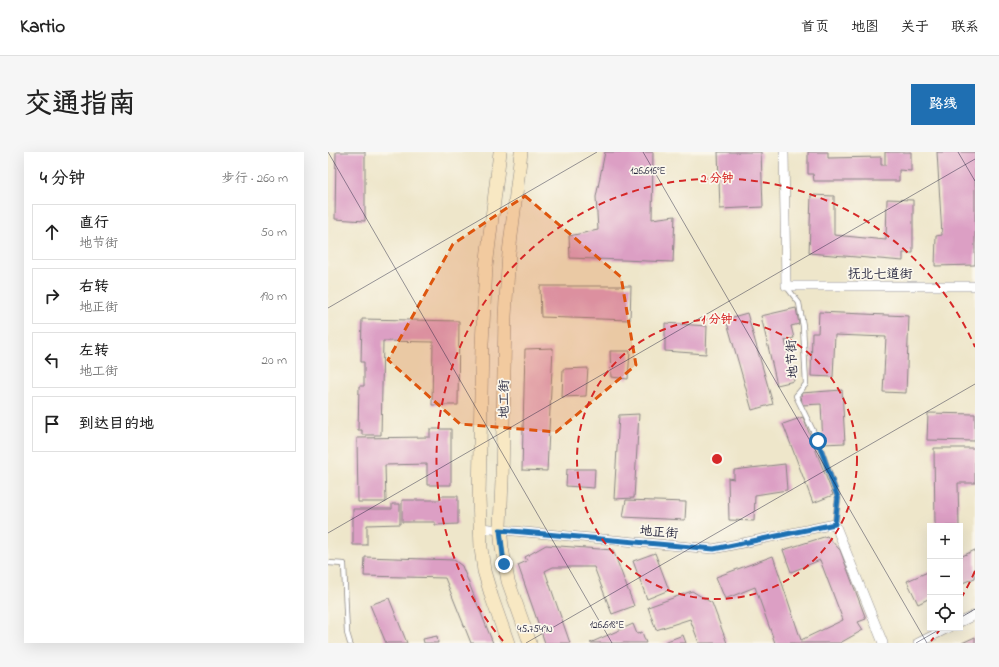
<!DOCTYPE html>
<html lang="zh">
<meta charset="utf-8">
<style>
:root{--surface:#fff;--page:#f6f6f6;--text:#222;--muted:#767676;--line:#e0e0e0;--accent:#1f6fb2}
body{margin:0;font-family:"Indie Flower","LXGW WenKai TC",sans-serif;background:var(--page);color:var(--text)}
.controls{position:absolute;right:12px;bottom:12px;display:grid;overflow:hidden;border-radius:0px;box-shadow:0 4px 16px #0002}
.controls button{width:36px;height:36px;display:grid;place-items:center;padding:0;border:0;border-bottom:1px solid var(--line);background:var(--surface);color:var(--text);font:20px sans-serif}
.stop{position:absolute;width:12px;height:12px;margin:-9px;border:3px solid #1f6fb2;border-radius:50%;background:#fff}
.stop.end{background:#1f6fb2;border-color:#fff;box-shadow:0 1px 4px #0008}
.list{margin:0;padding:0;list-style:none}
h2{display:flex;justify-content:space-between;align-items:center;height:52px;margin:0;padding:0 16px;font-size:17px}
h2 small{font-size:13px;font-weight:400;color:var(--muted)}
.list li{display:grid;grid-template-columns:26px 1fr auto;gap:12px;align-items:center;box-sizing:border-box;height:56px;margin:0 8px 8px;padding:0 8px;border:1px solid var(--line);border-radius:0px}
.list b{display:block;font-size:15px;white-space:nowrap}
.list p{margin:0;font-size:13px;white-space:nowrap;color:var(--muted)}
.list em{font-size:13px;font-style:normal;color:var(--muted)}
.icon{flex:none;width:22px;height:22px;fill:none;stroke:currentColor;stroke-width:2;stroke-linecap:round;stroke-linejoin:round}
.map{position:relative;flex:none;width:647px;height:491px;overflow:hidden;border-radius:0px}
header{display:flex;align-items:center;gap:24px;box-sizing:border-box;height:56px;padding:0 20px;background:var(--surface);border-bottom:1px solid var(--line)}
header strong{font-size:19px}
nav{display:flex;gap:22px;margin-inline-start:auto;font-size:14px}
.intro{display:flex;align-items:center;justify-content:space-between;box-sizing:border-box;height:96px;padding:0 24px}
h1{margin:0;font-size:28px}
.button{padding:10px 18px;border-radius:0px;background:var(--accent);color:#fff;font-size:14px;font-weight:700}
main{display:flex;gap:24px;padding:0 24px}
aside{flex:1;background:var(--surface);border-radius:0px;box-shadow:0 4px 16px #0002}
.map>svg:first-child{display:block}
.building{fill:#dc9fc4}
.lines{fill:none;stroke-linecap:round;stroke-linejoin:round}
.lane-casing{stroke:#888482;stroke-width:6}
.street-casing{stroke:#888482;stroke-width:10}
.secondary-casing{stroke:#888482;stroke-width:14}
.lane{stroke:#fff;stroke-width:4.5}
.street{stroke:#fff;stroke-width:9}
.secondary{stroke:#f8e8c3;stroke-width:13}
.route{stroke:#1f6fb2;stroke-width:5}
.marked{fill:#de560e;fill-opacity:0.2;stroke:#de560e;stroke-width:3;stroke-dasharray:8 5;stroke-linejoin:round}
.ticks{fill:none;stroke:#22223b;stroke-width:1;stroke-opacity:0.45}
.ring{fill:none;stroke:#d62828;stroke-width:2;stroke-dasharray:7 5}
.labels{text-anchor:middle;stroke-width:3.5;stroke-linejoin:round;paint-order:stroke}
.street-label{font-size:13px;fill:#22223b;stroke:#fbf7ec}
.ticks-label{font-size:10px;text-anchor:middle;fill:#22223b;stroke:#fbf7ec;stroke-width:3.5;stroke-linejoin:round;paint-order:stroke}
.centre{fill:#d62828;stroke:#fbf7ec;stroke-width:2}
.ring-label{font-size:12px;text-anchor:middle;font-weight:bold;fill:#d62828;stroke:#fbf7ec;stroke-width:3.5;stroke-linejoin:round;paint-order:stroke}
</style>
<header>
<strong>Kartio</strong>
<nav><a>首页</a><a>地图</a><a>关于</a><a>联系</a></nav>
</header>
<div class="intro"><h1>交通指南</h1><a class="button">路线</a></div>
<main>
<aside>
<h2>4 分钟<small>步行 · 260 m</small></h2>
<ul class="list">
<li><svg class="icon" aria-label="ahead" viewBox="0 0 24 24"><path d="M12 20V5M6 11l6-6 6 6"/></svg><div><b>直行</b><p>地节街</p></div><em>50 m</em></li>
<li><svg class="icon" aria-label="right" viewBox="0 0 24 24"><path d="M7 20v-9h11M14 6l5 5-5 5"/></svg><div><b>右转</b><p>地正街</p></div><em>190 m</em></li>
<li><svg class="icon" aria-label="left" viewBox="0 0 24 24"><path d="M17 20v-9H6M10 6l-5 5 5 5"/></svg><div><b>左转</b><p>地工街</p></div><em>20 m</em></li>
<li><svg class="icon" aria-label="arrive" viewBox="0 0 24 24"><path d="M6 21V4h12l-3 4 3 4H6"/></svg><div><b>到达目的地</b></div></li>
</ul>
</aside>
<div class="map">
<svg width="647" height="491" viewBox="0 0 647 491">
<rect width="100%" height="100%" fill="#fbf7ec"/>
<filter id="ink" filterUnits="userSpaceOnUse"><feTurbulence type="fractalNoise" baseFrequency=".025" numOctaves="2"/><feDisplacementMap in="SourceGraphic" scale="8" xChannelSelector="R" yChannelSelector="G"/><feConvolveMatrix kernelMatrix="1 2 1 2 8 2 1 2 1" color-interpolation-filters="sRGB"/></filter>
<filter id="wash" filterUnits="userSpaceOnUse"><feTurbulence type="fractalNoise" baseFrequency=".012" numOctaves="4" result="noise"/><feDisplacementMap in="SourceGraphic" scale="16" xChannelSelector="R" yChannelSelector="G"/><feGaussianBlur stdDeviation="0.9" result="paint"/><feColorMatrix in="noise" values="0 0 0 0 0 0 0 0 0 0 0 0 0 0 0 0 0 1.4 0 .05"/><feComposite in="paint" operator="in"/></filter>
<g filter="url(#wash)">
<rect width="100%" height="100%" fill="#eee6ca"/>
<g id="blocks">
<!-- building -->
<path class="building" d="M 8,0 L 37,0 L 37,69 L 7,67 Z
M 277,0 L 325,0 L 324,67 L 347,64 L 345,110 L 242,106 L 241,84 L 270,78 L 268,45 Z
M 390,0 L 433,0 L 435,55 L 392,57 Z
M 480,0 L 500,0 L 500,6 L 553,5 L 553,13 L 557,13 L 557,0 L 583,0 L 583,19 L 571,18 L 571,29 L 486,29 L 485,22 L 480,22 Z
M 609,0 L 647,0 L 647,113 L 607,114 L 608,84 L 614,83 Z
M 483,43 L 506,44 L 506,83 L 558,88 L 559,47 L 585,48 L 585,101 L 575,101 L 575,109 L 481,101 Z
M 212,134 L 303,134 L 302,168 L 213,165 Z
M 468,156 L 471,172 L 463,174 L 466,186 L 457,188 L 466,229 L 449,233 L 433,164 Z
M 491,160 L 581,164 L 578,241 L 555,240 L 558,185 L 507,183 L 505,225 L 483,224 L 484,181 L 490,181 Z
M 419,161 L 445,252 L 424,258 L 398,167 Z
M 34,167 L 131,169 L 130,253 L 104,253 L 105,190 L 55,189 L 53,283 L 34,283 L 34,278 L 30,278 L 31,234 L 36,234 L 36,210 L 33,210 Z
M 337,171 L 379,174 L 378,202 L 337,199 Z
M 225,196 L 219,319 L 194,318 L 197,197 Z
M 282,199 L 302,199 L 300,227 L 283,225 Z
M 260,216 L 258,244 L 234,245 L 235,217 Z
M 514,238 L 517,291 L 495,292 L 493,252 L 474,253 L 473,241 Z
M 600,261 L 647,262 L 647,289 L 599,288 Z
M 311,262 L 306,346 L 286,347 L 291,263 Z
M 475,265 L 505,343 L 485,351 L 455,272 Z
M 102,277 L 123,277 L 123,333 L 99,333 L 99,312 L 57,313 L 58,350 L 30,350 L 29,286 L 102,285 Z
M 606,296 L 647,296 L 647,331 L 630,331 L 631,374 L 607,374 Z
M 457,312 L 459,338 L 427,343 L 426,369 L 401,368 L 400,326 L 406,327 L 406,318 Z
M 239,317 L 267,317 L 266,336 L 238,334 Z
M 112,344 L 130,344 L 130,372 L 107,373 L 107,370 L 74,370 L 74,348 L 112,348 Z
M 298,348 L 358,350 L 357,368 L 295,365 Z
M 64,352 L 72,352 L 72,372 L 39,373 L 39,393 L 25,393 L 25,357 L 64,357 Z
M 499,384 L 512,398 L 538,467 L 530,470 L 535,478 L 512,491 L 447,491 L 427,435 L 397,447 L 388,425 L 445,404 L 473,488 L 515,468 L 492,408 L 463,420 L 455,398 Z
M 218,393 L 285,398 L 306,454 L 284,462 L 266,415 L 225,415 L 217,419 L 242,491 L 217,491 L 190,413 L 199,409 L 197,405 Z
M 647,398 L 647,426 L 632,432 L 632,405 Z
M 327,401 L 341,438 L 319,447 L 305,409 Z
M 37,405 L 126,408 L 134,414 L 165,491 L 143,491 L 117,426 L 36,424 Z
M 602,419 L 602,446 L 590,452 L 579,429 Z
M 364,439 L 384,451 L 399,491 L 371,491 L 362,467 L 328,478 L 320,455 Z
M 61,446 L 79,491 L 58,491 L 42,453 Z
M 305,472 L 309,482 L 314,480 L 318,491 L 262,491 Z
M 355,483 L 358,491 L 334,491 Z
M 109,484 L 110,491 L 96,491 L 95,487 Z
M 647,485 L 647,491 L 634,491 Z"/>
</g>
</g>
<g filter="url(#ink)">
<use href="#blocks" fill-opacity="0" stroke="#888482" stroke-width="1"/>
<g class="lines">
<defs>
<path id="lane" d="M 458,134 L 471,151 L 475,174 L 478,232 L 468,244 L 490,289 L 510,346 L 507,372
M 0,411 L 16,412 L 19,481 L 22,491"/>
<path id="street" d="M 456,0 L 458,134 L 647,134
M 152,376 L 385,397 L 507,372 L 555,491
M 632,470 L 647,463
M 590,491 L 620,476"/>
<path id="secondary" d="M 172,0 L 158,115 L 154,192 L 151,346 L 153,396 L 156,419 L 164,446 L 180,491
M 193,0 L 181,101 L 177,164 L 174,329 L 172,374 L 174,396 L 180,429 L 202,491"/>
</defs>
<!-- lane casing -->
<use href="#lane" class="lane-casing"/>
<!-- street casing -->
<use href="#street" class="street-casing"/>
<!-- secondary casing -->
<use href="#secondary" class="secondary-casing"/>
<!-- lane -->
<use href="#lane" class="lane"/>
<!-- street -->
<use href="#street" class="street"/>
<!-- secondary -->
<use href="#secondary" class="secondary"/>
</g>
</g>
<g class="lines" filter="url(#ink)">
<!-- route -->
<path class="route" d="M 176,412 L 172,378 L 386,397 L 507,372 L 510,346 L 490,289"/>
</g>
<!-- marked area -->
<path class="marked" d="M 197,44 L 293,125 L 308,213 L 228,280 L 132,272 L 60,208 L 125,92 Z"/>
<!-- ticks -->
<path class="ticks" d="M 0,0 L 284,491M 315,0 L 599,491M 630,0 L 647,29M 0,156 L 269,0M 0,381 L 647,7M 632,466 L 647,457M 198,491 L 647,232M 588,491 L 614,476"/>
<!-- distance rings -->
<g class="ring">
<circle cx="389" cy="307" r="140"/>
<path d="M647 419A281 281 0 0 1 632 448M613 476A281 281 0 0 1 603 489M175 489A281 281 0 1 1 647 195"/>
</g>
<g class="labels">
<!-- street labels -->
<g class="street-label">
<text x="552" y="126">抚北七道街</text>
<text transform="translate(463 207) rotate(-93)" y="5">地节街</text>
<text transform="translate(175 247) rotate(-89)" y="5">地工街</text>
<text transform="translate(331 379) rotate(5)" y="5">地正街</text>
</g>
</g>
<g class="ticks-label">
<text x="320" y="22">126.616°E</text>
<text x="279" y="476">126.618°E</text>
<text x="207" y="480">45.754°N</text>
</g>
<circle cx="389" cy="307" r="6" class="centre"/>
<g class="ring-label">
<text x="389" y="30">2 分钟</text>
<text x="389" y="171">1 分钟</text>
</g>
</svg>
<div class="controls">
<button>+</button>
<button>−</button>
<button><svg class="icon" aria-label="locate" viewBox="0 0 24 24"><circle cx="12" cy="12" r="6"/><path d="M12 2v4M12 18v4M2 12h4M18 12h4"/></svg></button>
</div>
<div class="stop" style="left:490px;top:289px"></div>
<div class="stop end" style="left:176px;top:412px"></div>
</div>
</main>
